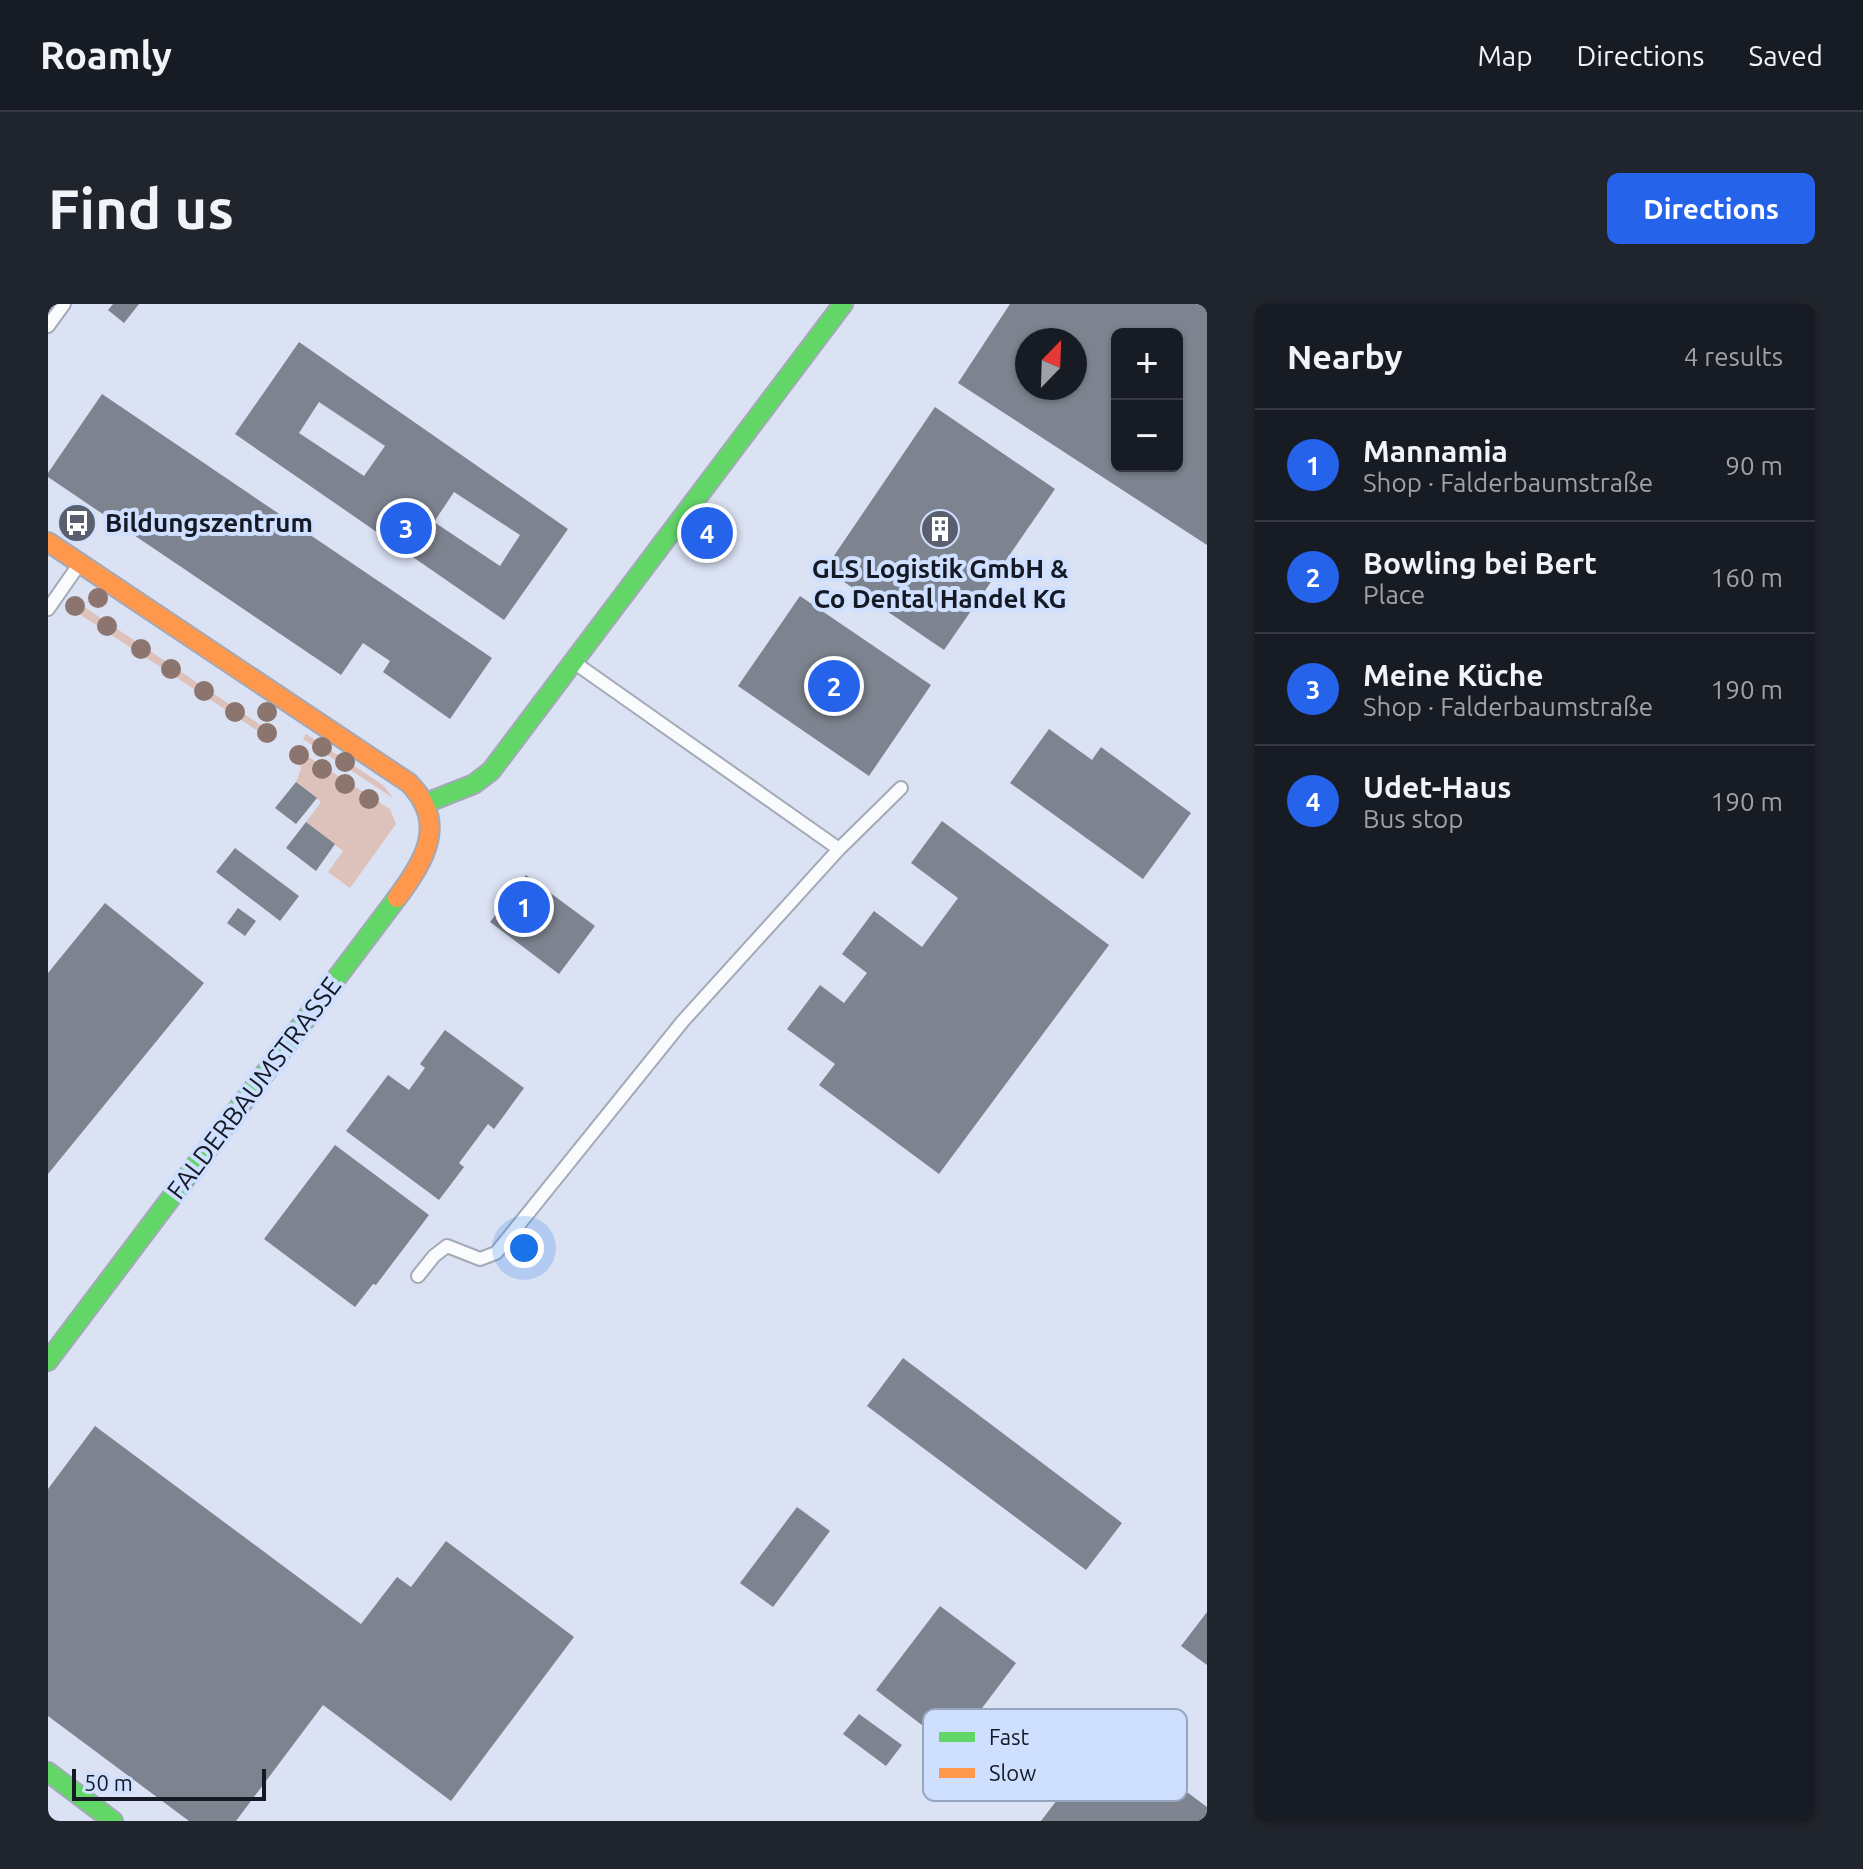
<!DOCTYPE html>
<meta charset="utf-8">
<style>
:root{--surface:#171b24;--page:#20242c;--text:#f1f3f6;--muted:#9ea1a6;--line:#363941;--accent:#2563eb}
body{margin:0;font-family:Ubuntu,sans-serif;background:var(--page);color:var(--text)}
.controls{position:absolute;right:24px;top:24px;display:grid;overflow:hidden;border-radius:12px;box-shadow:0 2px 6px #0004}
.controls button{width:72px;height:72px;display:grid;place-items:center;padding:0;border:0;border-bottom:2px solid var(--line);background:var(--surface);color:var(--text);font:40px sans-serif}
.compass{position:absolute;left:967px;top:24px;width:72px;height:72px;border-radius:50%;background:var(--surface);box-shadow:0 2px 6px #0004;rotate:23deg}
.scale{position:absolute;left:24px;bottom:20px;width:194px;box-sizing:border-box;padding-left:8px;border:4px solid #141924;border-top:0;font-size:22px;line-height:28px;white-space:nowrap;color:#141924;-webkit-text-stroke:6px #cfdfff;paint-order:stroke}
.you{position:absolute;left:476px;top:944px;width:28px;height:28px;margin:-20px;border:6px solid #fff;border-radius:50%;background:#1a73e8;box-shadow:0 0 0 12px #1a73e833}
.badge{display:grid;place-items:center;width:52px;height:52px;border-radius:50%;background:var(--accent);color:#fff;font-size:26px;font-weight:700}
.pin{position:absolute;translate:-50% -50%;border:4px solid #fff;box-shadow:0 2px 8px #0006}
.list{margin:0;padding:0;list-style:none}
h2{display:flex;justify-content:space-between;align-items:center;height:104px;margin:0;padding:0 32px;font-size:34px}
h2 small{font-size:26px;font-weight:400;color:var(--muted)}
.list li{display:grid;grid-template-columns:52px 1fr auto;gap:24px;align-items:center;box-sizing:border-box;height:112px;padding:0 32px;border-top:2px solid var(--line)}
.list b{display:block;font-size:30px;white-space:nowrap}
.list p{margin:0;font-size:26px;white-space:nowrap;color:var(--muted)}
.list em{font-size:26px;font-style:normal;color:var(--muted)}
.map{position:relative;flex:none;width:1159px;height:1517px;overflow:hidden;border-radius:12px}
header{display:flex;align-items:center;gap:48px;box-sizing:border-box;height:112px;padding:0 40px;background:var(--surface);border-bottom:2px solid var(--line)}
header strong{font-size:38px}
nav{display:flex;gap:44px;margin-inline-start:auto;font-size:28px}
.intro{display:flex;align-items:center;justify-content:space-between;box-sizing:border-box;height:192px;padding:0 48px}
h1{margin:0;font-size:56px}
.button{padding:20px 36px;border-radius:12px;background:var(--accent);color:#fff;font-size:28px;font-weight:700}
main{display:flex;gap:48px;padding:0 48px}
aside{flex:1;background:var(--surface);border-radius:12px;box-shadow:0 2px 6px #0004}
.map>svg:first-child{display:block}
.green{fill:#ddc2bb}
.building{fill:#7d838f;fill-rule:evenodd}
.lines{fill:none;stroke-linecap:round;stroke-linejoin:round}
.lane-casing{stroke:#a3a9b6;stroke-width:16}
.fast-casing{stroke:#a3a9b6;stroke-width:22}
.slow-casing{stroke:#a3a9b6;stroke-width:22}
.lane{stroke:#f9fbfd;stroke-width:12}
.fast{stroke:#63d668;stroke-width:18}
.slow{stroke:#ff974d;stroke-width:18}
.tree{fill:#8b756e}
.labels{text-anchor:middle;stroke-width:8;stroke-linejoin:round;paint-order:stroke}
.poi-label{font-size:26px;font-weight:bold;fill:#141924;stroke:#cfdfff;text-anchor:start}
.street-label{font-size:26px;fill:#141924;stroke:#cfdfff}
.key{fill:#cfdfff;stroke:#97a4bd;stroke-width:2}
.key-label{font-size:22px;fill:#141924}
</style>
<header>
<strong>Roamly</strong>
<nav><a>Map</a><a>Directions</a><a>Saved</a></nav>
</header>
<div class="intro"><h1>Find us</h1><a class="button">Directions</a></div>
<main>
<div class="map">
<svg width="1159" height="1517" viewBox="0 0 1159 1517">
<rect width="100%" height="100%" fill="#dae2f4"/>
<!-- green -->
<path class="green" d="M 26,296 L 223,428 L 219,433 L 19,302 Z
M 258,430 L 335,481 L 345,494 L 255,435 Z
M 248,445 L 342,505 L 348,520 L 302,584 L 280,568 L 295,547 L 258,518 L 273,498 L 248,478 L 253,465 Z"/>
<!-- building -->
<path class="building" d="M 65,0 L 91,0 L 76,19 L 60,6 Z
M 962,0 L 1159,0 L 1159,241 L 910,79 ZM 1069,30 L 1129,30 L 1129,162 L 1069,162 ZM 979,36 L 1027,36 L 1027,84 L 979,84 Z
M 251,38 L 520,225 L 456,316 L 187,130 ZM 271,98 L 337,142 L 316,172 L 251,129 ZM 406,188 L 472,231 L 452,262 L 386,218 Z
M 54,90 L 444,354 L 402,415 L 335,368 L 342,357 L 315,339 L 293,371 L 0,173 L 0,169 Z
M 887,103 L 1007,185 L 896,346 L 777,265 Z
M 752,292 L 883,381 L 821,472 L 690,382 Z
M 1001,425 L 1044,456 L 1053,443 L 1143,509 L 1095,575 L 962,479 Z
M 248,478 L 269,494 L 248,520 L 227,504 Z
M 894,517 L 1061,641 L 891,870 L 771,781 L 787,760 L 739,725 L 772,681 L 796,699 L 819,669 L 794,650 L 826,607 L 874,643 L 910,594 L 863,559 Z
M 258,518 L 287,540 L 268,567 L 238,544 Z
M 187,544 L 251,592 L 232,617 L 168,568 Z
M 478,571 L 547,622 L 511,670 L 442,618 Z
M 57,599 L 156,679 L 0,870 L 0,669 Z
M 190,604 L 208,617 L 197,632 L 179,619 Z
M 397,726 L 476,784 L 446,825 L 440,820 L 411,859 L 416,863 L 391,896 L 298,827 L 340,771 L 361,786 L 377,764 L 372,760 Z
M 287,841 L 381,911 L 328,981 L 325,980 L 307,1003 L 216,935 Z
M 855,1054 L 1074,1219 L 1038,1266 L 819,1102 Z
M 47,1122 L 313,1320 L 349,1273 L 363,1283 L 398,1237 L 526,1333 L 403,1497 L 275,1401 L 188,1517 L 141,1517 L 0,1412 L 0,1185 Z
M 749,1203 L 782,1227 L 725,1303 L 692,1279 Z
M 892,1302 L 968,1359 L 904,1444 L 828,1386 Z
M 1159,1308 L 1159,1361 L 1133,1342 Z
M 811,1410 L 854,1441 L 838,1462 L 795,1430 Z
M 1060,1429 L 1159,1503 L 1159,1517 L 993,1517 Z"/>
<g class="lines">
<defs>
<path id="lane" d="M 0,22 L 16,0
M 0,305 L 30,262
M 527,359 L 791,545 L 853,484
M 370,972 L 386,952 L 399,942 L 432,955 L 448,949 L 635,717 L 791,545"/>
<path id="fast" d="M 378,499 L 426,480 L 443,467 L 795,0
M 0,1057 L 349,594
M 0,1468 L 65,1517"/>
<path id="slow" d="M 0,238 L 361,479 C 400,519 377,556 349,594"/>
</defs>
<!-- lane casing -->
<use href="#lane" class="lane-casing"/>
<!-- fast casing -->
<use href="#fast" class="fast-casing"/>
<!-- slow casing -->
<use href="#slow" class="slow-casing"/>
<!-- lane -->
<use href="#lane" class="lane"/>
<!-- fast -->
<use href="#fast" class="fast"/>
<!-- slow -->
<use href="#slow" class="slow"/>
</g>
<!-- trees -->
<g class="tree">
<circle cx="50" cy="294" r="10"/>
<circle cx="27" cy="302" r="10"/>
<circle cx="59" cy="322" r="10"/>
<circle cx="93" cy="345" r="10"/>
<circle cx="123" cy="365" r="10"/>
<circle cx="156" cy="387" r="10"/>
<circle cx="187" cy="408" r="10"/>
<circle cx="219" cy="408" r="10"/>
<circle cx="219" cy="429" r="10"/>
<circle cx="274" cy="443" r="10"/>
<circle cx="251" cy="451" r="10"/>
<circle cx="297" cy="458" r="10"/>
<circle cx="274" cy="465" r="10"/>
<circle cx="297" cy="480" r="10"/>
<circle cx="321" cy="495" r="10"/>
</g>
<!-- icons -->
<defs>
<symbol id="bus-disc" viewBox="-11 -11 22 22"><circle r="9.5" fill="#595f6d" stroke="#cfdfff"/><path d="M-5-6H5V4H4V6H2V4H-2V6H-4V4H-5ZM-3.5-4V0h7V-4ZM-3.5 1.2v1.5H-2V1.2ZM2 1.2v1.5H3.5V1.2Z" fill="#fff"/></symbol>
<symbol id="building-disc" viewBox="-11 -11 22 22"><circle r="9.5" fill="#595f6d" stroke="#cfdfff"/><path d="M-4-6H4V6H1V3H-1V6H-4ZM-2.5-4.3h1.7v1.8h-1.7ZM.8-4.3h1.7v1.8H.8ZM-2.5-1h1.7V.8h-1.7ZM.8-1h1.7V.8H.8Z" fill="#fff"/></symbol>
</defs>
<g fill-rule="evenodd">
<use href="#bus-disc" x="7" y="197" width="44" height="44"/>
<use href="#building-disc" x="870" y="203" width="44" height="44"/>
</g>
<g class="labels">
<!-- poi labels -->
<g class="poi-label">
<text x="57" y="228">Bildungszentrum</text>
<text x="892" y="274" text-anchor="middle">GLS Logistik GmbH &amp;<tspan x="892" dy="30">Co Dental Handel KG</tspan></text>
</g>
<!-- street labels -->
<g class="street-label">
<text transform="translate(206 784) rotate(-53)" y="9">FALDERBAUMSTRASSE</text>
</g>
</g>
<!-- legend -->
<rect x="875" y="1405" width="264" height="92" rx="12" class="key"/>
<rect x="891" y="1428" width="36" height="10" fill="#63d668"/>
<rect x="891" y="1464" width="36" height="10" fill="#ff974d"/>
<g class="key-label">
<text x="941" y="1441">Fast</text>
<text x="941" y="1477">Slow</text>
</g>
</svg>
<div class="controls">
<button>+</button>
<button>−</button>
</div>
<svg class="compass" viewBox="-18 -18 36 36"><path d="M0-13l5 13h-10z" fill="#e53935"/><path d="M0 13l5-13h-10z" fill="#9ea1a6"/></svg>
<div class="scale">50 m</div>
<div class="you"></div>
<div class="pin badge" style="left:476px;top:603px">1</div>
<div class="pin badge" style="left:786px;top:382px">2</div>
<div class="pin badge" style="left:358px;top:224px">3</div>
<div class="pin badge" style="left:659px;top:229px">4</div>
</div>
<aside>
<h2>Nearby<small>4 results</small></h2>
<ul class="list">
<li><span class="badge">1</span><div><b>Mannamia</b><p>Shop · Falderbaumstraße</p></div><em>90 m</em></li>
<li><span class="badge">2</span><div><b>Bowling bei Bert</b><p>Place</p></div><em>160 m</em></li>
<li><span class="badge">3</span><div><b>Meine Küche</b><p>Shop · Falderbaumstraße</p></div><em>190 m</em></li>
<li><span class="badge">4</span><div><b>Udet-Haus</b><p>Bus stop</p></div><em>190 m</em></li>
</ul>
</aside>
</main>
